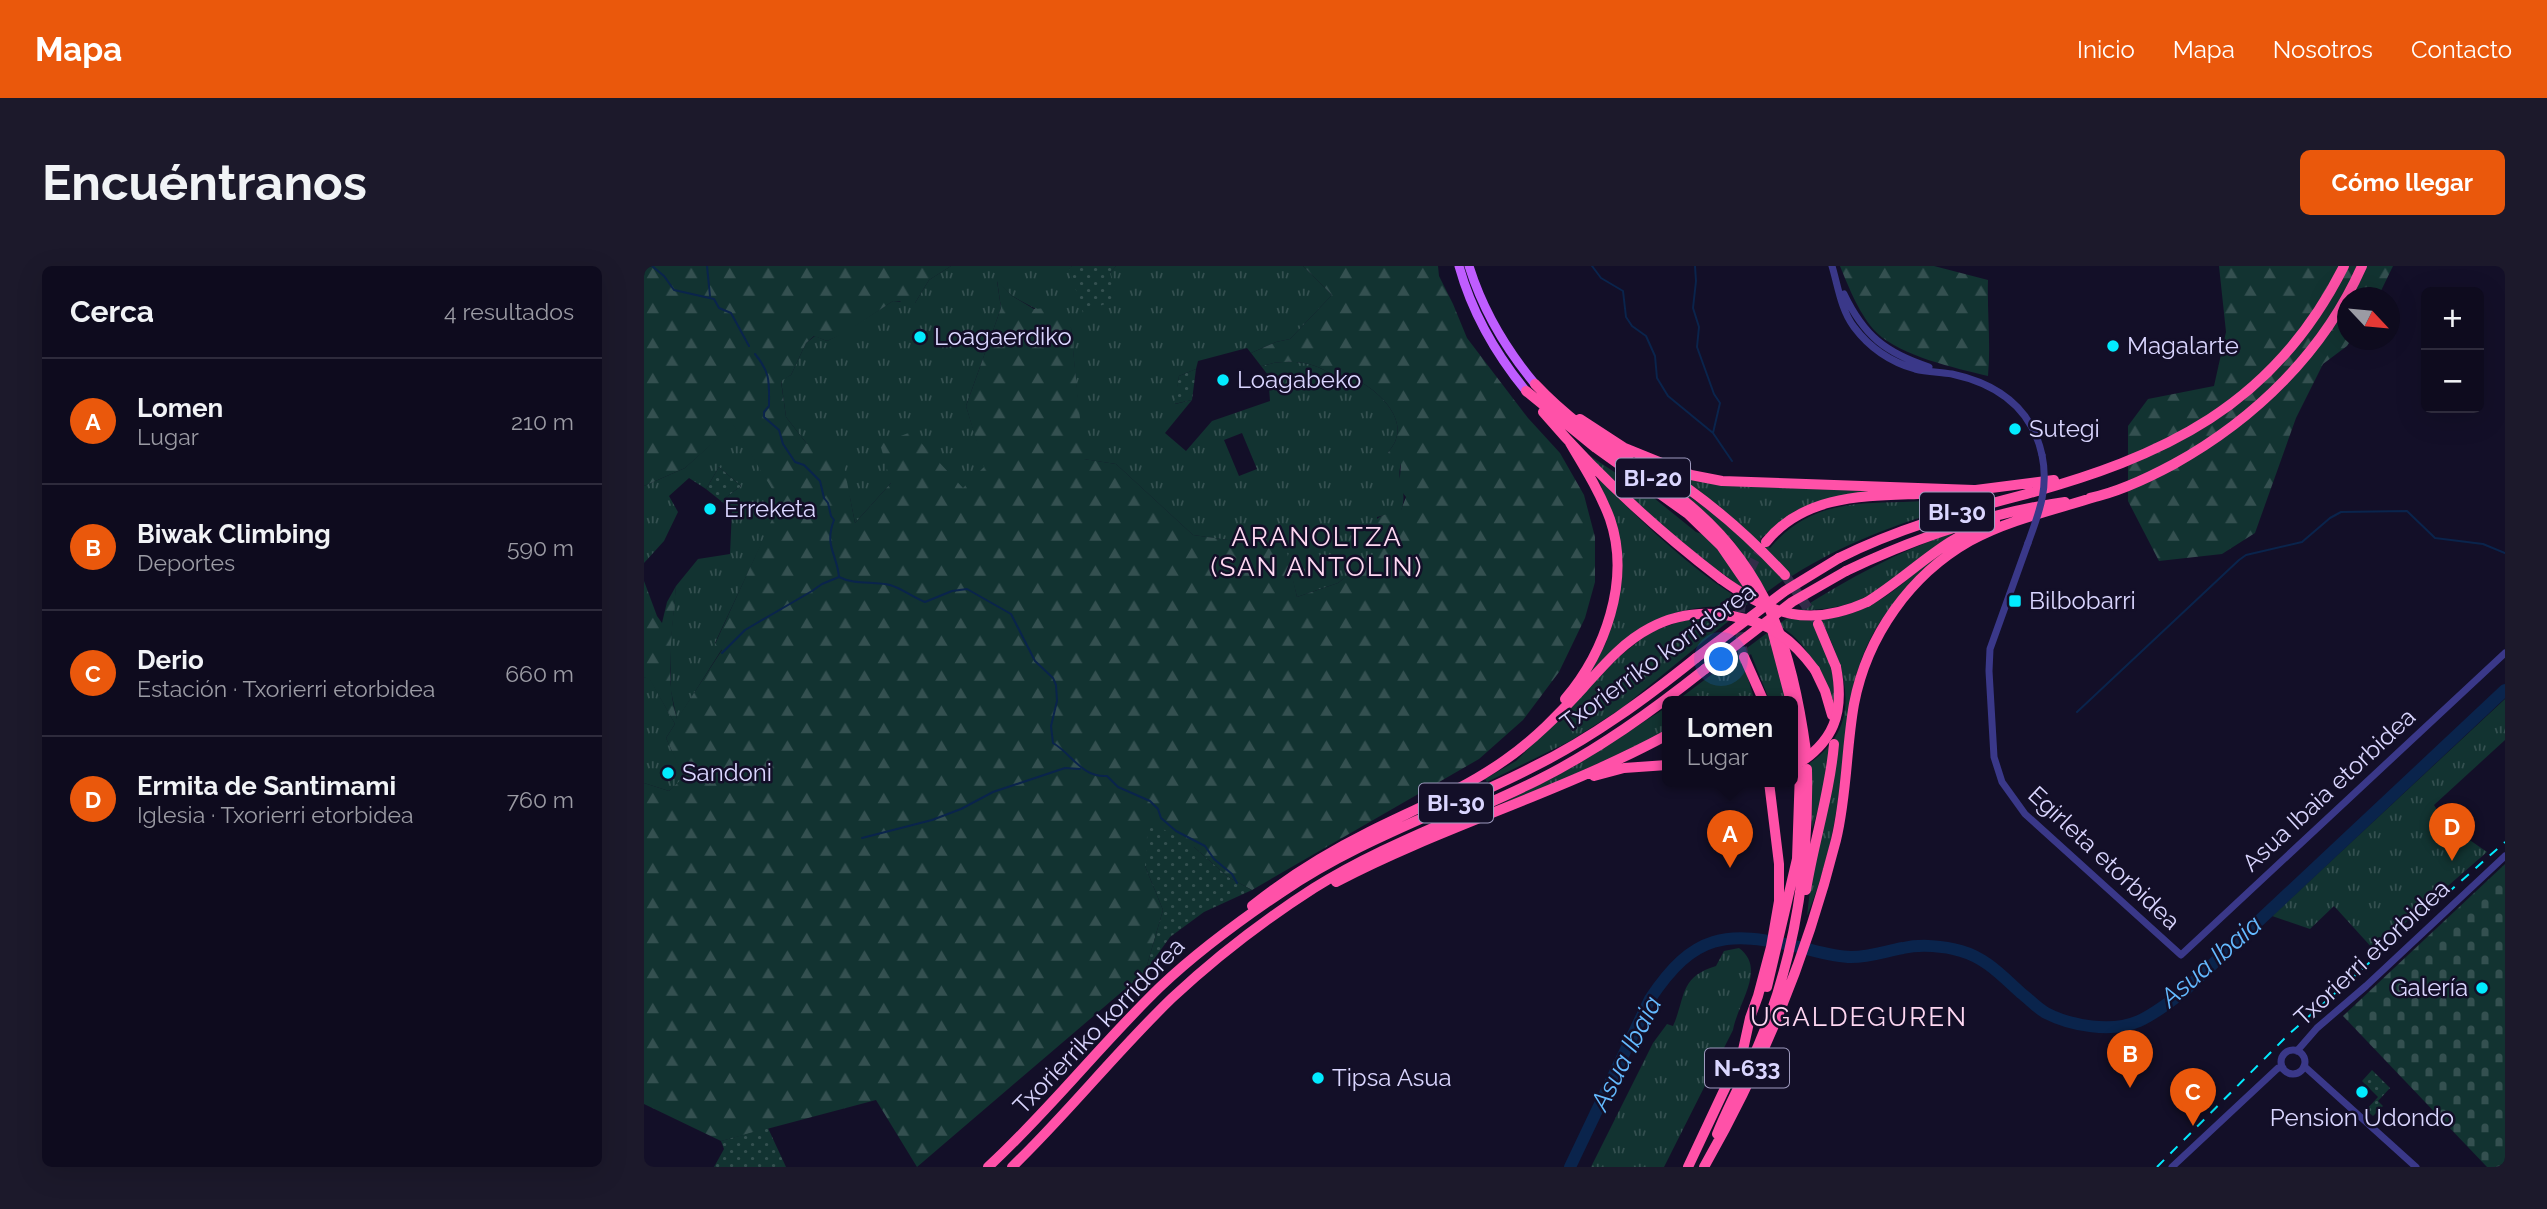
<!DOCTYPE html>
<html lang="es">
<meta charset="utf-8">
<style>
:root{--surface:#0e0b1e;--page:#1c192b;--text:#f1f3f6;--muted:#9b9ba4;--line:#2e2b3c;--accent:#ea580c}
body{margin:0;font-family:Raleway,sans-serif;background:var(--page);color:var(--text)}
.controls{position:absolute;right:21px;top:21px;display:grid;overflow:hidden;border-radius:10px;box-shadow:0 7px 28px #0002}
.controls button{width:63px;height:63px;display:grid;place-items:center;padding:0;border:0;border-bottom:2px solid var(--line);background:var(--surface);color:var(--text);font:35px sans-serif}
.compass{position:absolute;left:1693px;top:21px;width:63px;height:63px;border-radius:50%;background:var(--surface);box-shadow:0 7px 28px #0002;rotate:116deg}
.you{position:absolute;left:1078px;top:394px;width:24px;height:24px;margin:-18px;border:5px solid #fff;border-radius:50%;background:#1a73e8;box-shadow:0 0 0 10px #1a73e833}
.badge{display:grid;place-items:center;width:46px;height:46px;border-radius:50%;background:var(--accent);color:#fff;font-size:23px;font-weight:700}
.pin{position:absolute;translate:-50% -58px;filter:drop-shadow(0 2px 4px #0008)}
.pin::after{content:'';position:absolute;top:37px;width:24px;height:21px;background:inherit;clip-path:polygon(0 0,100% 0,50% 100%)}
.popup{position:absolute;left:1018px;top:430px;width:136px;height:91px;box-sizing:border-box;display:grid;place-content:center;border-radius:10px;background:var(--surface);filter:drop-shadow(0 2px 5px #0005);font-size:23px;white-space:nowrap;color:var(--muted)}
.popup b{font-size:26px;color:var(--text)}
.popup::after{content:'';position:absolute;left:50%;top:100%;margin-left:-14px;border:14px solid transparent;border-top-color:var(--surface)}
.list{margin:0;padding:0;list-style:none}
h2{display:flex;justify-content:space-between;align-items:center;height:91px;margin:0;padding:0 28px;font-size:30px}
h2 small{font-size:23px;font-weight:400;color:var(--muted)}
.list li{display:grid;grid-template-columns:46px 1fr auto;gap:21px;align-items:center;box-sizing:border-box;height:126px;padding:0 28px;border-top:2px solid var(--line)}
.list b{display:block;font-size:26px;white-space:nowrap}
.list p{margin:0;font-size:23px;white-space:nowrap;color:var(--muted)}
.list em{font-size:23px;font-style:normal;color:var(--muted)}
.map{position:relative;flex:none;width:1861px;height:901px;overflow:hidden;border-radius:10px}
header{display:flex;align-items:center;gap:42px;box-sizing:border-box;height:98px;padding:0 35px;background:var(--accent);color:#fff}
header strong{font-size:33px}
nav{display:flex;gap:38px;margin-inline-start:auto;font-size:24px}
.intro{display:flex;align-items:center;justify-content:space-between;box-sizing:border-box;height:168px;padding:0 42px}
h1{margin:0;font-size:49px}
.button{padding:18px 32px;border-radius:10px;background:var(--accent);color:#fff;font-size:24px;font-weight:700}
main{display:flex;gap:42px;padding:0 42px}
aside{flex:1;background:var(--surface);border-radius:10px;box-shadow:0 7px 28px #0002}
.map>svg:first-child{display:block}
.grass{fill:url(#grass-tufts);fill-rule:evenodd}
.forest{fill:url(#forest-firs)}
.cemetery{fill:url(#cemetery-stones)}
.garden{fill:url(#garden-dots)}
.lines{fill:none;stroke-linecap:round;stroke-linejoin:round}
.stream{stroke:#0a244c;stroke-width:2}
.river{stroke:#0a244c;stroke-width:12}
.highway-tunnel{stroke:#312d48;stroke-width:10;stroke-dasharray:10 5;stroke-linecap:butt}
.minor{stroke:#3a3889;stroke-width:7}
.major{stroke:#bf5dff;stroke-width:9}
.highway{stroke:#ff51a8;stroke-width:10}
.rail{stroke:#02ebff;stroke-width:2;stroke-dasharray:10 9;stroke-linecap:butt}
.minor-bridge{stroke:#3a3889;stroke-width:7}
.highway-bridge{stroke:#ff51a8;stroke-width:10}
.poi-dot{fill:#02ebff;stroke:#130f28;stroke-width:2.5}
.labels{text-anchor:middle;stroke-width:5;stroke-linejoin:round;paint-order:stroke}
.shield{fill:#130f28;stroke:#9e9abe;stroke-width:2}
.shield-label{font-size:23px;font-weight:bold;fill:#dad6ff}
.poi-label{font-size:24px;fill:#dad6ff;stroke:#130f28;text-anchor:start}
.street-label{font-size:24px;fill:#dad6ff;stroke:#130f28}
.neighbourhood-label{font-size:26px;letter-spacing:2px;fill:#ffd8f2;stroke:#130f28}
.water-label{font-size:26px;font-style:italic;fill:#64baff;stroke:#130f28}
</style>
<header>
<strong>Mapa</strong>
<nav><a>Inicio</a><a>Mapa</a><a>Nosotros</a><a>Contacto</a></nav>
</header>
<div class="intro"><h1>Encuéntranos</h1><a class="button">Cómo llegar</a></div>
<main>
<aside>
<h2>Cerca<small>4 resultados</small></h2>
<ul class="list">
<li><span class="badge">A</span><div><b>Lomen</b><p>Lugar</p></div><em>210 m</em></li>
<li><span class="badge">B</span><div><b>Biwak Climbing</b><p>Deportes</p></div><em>590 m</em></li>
<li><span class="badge">C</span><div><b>Derio</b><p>Estación · Txorierri etorbidea</p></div><em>660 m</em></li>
<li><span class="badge">D</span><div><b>Ermita de Santimami</b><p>Iglesia · Txorierri etorbidea</p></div><em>760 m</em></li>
</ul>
</aside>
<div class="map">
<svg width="1861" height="901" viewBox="0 0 1861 901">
<defs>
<pattern id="grass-tufts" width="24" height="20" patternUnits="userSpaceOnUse" patternTransform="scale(1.75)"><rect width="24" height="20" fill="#123331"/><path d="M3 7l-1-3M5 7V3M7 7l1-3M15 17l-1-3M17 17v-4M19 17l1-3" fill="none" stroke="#345050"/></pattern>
<pattern id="forest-firs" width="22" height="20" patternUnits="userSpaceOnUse" patternTransform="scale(1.75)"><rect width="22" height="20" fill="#123331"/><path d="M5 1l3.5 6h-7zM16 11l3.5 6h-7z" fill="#345050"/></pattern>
<pattern id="cemetery-stones" width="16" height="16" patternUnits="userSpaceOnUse" patternTransform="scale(1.75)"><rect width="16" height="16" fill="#123331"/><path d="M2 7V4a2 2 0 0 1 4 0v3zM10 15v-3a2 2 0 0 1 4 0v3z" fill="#345050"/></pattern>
<pattern id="garden-dots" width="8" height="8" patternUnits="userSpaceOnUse" patternTransform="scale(1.75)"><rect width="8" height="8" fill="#123331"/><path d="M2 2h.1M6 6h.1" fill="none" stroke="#345050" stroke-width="1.8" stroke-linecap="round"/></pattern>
</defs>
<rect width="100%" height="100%" fill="#130f28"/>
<!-- grass -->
<path class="grass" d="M 307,0 L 428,0 L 425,3 L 466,7 L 472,0 L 659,0 L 688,29 L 646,73 L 632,76 L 607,87 L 603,82 L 554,95 L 552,103 L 535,110 L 531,138 L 548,134 L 521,167 L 542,185 L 568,155 L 626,135 L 624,109 L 617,100 C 634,95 653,94 671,100 C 678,102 684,107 691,109 C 698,111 705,111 712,114 C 731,122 761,149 752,173 C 751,178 746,183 744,187 L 757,198 C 751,217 765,222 757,245 L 733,251 L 735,285 L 694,317 L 653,331 L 641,282 L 549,269 L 472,198 L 439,193 L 427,62 L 368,30 L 353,15 L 357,42 L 322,140 L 341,201 L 319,223 L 247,217 L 211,257 L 206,232 L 185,178 L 163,178 L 142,151 L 137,114 L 147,109 L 162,77 L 171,70 L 183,75 L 201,66 L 249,35 L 271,37 L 285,14 ZM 598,167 L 613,203 L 595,210 L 580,174 Z
M 89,158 L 137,236 L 71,377 L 78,383 L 33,454 L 27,425 L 26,381 L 32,320 L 54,293 L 86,288 L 88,244 L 77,235 L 97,220 L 75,201 L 62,223 L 45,212 L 25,230 L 34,246 L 20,275 L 0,297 L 0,220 L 41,202 Z
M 943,188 L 1010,232 L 1052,266 L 1064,270 L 1107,328 C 1047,287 994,239 943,188 Z
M 991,193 L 1081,255 L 1141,313 L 1123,326 L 1090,276 L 1060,246 Z
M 1033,210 L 1070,218 L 1111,221 L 1284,225 L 1172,236 L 1151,245 L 1116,273 L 1126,282 C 1163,238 1206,237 1259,236 C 1288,235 1317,232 1346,230 C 1275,251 1211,270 1148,310 L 1097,259 Z
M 954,212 C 1000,258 1048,305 1104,338 C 1092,347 1076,339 1062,341 C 1007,347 982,371 945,408 L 962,377 L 970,351 L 969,250 Z
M 1311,266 C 1257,306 1229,346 1155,344 C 1205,312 1255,285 1311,266 Z
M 1328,269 C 1292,293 1260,319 1236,356 C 1202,408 1203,468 1195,526 C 1190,568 1179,611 1163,650 L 1176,538 L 1168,563 L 1166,497 C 1221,458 1202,405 1177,353 C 1226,350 1250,324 1286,295 C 1299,285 1314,277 1328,269 Z
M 1045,352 L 1087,353 L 978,442 L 926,475 L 843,516 L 841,513 L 872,495 L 976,390 L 1005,367 Z
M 1143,352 L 1169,355 L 1192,413 L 1190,448 C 1178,415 1169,380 1137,361 L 1144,436 L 1126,436 L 1107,388 L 1099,395 L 1111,436 L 1031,436 Z
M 0,411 L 6,413 L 31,458 L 22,472 L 41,511 L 25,525 L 0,517 Z
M 1861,433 L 1861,474 L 1790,539 L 1801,557 L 1843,586 L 1730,684 L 1690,640 L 1666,663 L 1628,650 Z
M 1023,441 L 1023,465 L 912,517 L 857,538 L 929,501 Z
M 1095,682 C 1123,703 1094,736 1089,764 L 1020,901 L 947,901 L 1009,777 L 1023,758 L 1029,760 C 1042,731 1035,711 1072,700 L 1080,685 Z"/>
<!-- forest -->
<path class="forest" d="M 0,0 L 307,0 L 285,14 L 271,37 L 260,40 L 256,35 L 249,35 L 201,67 L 183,75 L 170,70 L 162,77 L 147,109 L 137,115 L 142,151 L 163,178 L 186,178 L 199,195 L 211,257 L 247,217 L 236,178 L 267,166 L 319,222 L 340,201 L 322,140 L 357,42 L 353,14 L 368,30 L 390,43 L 415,41 L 427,62 L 440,193 L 472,198 L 549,269 L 642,282 L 653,331 L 694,317 L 734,285 L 733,277 L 725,273 C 728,249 737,250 757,244 L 762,231 L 755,222 L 757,198 L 749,195 L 744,187 C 746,183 751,178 752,173 C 761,149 731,122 712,114 C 705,111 698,111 691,109 C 684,107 678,102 671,100 C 653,94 634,95 617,100 L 607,87 L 632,76 L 646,73 L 688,29 L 659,0 L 794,0 L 795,10 L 809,38 L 823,72 L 884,152 L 916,187 L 940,229 L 951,271 L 951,316 L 941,352 L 915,406 L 879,454 L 835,493 L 608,624 L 584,611 L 550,581 L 501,600 L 519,644 L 501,706 L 273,901 L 232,834 L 77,875 L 0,838 L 0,517 L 25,525 L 40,511 L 22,472 L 31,458 L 6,414 L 0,411 L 0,315 L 13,350 L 18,357 L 23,336 L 32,320 C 29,364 20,410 33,453 L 78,384 L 71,378 L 136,236 L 89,159 L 41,202 L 0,220 Z
M 1196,0 L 1290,0 L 1344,14 C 1343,46 1347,78 1344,110 C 1311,102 1257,90 1233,67 C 1216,50 1205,22 1196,0 Z
M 1575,0 L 1749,0 L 1734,31 L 1703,32 L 1703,74 L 1707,74 L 1703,80 L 1679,98 L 1652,152 L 1611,267 L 1578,288 L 1515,295 L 1484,235 L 1484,160 L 1504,133 L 1570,120 L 1582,66 Z"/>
<!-- cemetery -->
<path class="cemetery" d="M 1861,598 L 1861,901 L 1843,901 L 1699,750 Z"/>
<!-- garden -->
<path class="garden" d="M 428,0 L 472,0 L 466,7 L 473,33 L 439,47 L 425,2 Z
M 552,103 L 548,134 L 530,138 L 535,110 Z
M 75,201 L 97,220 L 77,235 L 62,223 Z
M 505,555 L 550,581 L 584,611 L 608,624 L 560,646 L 526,671 L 501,706 L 519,644 L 501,600 Z
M 1728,804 L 1746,822 L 1734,835 L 1739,840 L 1729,850 L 1722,844 L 1734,831 L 1718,815 Z
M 124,862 L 142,901 L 70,901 L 80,883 L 77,875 Z"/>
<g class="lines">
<!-- stream -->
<path class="stream" d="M 8,0 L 20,10 L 30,24 L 70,33 L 75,42 L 87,47 L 105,80
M 63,0 L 66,30
M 948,0 L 957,12 L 979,25 L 982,51 L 988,60 L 1002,70 L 1011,90 L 1013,112 L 1024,130 L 1069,167 L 1088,195
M 1051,0 L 1052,15 L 1049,42 L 1055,61 L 1053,81 L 1070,128 L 1076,137 L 1069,167
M 111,88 C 127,107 125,117 125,140 L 120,146 L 120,151 L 135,164 L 139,178 L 151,196 L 160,199 L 176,215 L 180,232 L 184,237 L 187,250 L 190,254 C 180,280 193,288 195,311 C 210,319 230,315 246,319 C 259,323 268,331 281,336 L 308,325 L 323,323 L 367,348 L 391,395 L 409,412 L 412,419 L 413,435 L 407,460 L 409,477 C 427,487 438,512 463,510 L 474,521 L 506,535 L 514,543 L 517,552 L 532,565 L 561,580 L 570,593 L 588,608 L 593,617
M 78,387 L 101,364 L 168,325 L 178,318 L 195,311
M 1433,446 L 1595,294 L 1602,289 L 1658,276 L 1686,252 L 1697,246 L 1763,245 L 1791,272 L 1839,278 L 1861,287
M 218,572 L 288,554 L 317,543 L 349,526 L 421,502 L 436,503"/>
<!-- river -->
<path class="river" d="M 926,901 L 1006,733 C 1050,667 1082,664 1155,681 C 1172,685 1191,691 1207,691 C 1226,691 1242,685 1259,682 C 1277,678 1300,680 1317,685 C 1342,692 1358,710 1377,727 C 1385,733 1393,742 1402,747 C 1427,760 1468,767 1495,755 C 1511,748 1524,737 1539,726 L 1861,424"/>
<!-- highway-tunnel -->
<path class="highway-tunnel" d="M 1141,309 L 1172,354
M 1100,391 C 1091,352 1096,312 1120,279"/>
<!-- minor -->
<path class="minor" d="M 1188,0 C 1194,20 1197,44 1210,61 C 1225,81 1247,96 1271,103 C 1283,106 1296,106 1308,108 C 1354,118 1388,143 1398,189
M 1200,28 C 1220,70 1242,87 1285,101
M 1384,277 L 1346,383 L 1345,405 L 1350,491 L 1358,516 L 1381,548 L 1537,689 L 1861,387
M1637 796a12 12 0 1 1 24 0a12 12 0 1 1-24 0Z
M 1653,785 L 1673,762 L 1722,720 L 1861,590
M 1660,800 L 1772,901
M 1528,901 L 1634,802 L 1639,802"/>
<!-- major -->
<path class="major" d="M 815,0 C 828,47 851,87 882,125
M 825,0 C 839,45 861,82 891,118"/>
<!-- highway -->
<path class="highway" d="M 891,118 C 936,166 987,193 1038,233 C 1123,300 1148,382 1162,485
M 882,125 L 952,182 L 1044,248 L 1077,280 L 1114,334
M 899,146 C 952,208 1013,264 1077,313
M 936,153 L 982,183
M 978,181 L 1047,209 L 1078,215 L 1330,224
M 1010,200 C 1059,230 1102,267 1141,309
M 1324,225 L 1410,214
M 1446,232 C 1475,226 1504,212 1530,198 C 1611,153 1680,86 1718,0
M 1122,276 C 1160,229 1219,230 1274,228
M 1195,292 C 1253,263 1313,246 1375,230 C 1520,191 1630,140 1700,0
M 1202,305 C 1273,271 1343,247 1421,236
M 1223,336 C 1267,309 1300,270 1351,255
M 1174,358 L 1192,401
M 1127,360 L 1147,436
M 1100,391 L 1120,436
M 1171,404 L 1181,425 L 1188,449
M 921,433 C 961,386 987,314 966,253 C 956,226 941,202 926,177
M 1149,445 L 1155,490
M 950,510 L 980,502 L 1023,499
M 692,616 C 799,560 916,527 1023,469
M 1162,624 C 1170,575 1186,526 1190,478
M 608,640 C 644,611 683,587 725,566 C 771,543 819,524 861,494 C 890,474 915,448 939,422 C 959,400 979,376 1006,362 C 1032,348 1059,345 1088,350
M 1123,721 L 1153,593 L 1156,505
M 1073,868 C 1085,838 1101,810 1114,780 C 1151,693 1165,598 1163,503
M 344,901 C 405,845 456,779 516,721 C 553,686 595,655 638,626 C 715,573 806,544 889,501 C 948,472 1001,433 1052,392
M 368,901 C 424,847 472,786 528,732 C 571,692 620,654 670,622 C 740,578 820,551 894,514 C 954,484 1008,445 1061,403
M 1044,901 L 1099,784 L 1106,752 L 1114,730 L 1127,681 L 1135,635 L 1135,598 L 1125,516
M 1060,901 C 1119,798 1163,689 1192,574 C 1203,529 1202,483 1210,438 C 1223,370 1266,309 1326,275 C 1364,254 1410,244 1451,231"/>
<!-- rail -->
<path class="rail" d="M 1513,901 L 1644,769 L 1861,576"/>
<!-- minor-bridge -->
<path class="minor-bridge" d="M 1384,277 C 1395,247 1405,222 1398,189"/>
<!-- highway-bridge -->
<path class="highway-bridge" d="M 1077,313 C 1127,349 1165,362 1223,336
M 1088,350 C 1127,357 1148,373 1171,404
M 1052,392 L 1141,325 L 1195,292
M 1061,403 L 1148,336 L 1202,305
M 1149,501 C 1190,477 1201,447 1192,401"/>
</g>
<!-- markers -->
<g class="poi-dot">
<circle cx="276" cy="71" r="7"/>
<circle cx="1469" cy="80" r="7"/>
<circle cx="579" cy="114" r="7"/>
<circle cx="1371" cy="163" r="7"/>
<circle cx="66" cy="243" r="7"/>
<rect x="1364" y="328" width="14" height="14" rx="3.5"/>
<circle cx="24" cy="507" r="7"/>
<circle cx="1838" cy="722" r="7"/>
<circle cx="674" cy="812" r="7"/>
<circle cx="1718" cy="826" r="7"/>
</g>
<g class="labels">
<!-- shield labels -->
<g class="shield">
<rect x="972" y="192.5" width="74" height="39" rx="5"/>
<rect x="1276" y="226.5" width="74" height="39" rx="5"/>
<rect x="775" y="517.5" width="74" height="39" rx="5"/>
<rect x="1061" y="782.5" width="84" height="39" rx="5"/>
</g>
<g class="shield-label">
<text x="1009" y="220">BI-20</text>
<text x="1313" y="254">BI-30</text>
<text x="812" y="545">BI-30</text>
<text x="1103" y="810">N-633</text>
</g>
<!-- poi labels -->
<g class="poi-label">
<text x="290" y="79">Loagaerdiko</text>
<text x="1483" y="88">Magalarte</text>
<text x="593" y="122">Loagabeko</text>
<text x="1385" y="171">Sutegi</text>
<text x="80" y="251">Erreketa</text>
<text x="1385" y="343">Bilbobarri</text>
<text x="38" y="515">Sandoni</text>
<text x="1824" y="730" text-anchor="end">Galería</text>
<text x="688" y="820">Tipsa Asua</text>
<text x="1718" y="860" text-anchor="middle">Pension Udondo</text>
</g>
<!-- street labels -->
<g class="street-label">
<text transform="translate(1014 391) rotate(-36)" y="8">Txorierriko korridorea</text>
<text transform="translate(1685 524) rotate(-43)" y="8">Asua Ibaia etorbidea</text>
<text transform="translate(1460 592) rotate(43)" y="8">Egirleta etorbidea</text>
<text transform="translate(1728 687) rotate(-43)" y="8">Txorierri etorbidea</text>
<text transform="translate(455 760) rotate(-46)" y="8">Txorierriko korridorea</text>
</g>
<!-- neighbourhood labels -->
<g class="neighbourhood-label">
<text x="673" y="280">ARANOLTZA<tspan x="673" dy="30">(SAN ANTOLIN)</tspan></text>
<text x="1215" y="760">UGALDEGUREN</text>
</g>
<!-- water labels -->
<g class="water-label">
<text transform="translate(1567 695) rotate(-41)" y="9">Asua Ibaia</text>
<text transform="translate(982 787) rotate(-63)" y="9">Asua Ibaia</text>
</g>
</g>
</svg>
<div class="controls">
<button>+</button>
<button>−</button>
</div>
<svg class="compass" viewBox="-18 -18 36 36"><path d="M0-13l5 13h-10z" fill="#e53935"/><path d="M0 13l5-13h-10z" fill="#9b9ba4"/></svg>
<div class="you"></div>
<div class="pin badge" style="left:1086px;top:602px">A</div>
<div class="popup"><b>Lomen</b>Lugar</div>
<div class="pin badge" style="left:1486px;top:822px">B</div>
<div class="pin badge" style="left:1549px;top:860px">C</div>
<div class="pin badge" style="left:1808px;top:595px">D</div>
</div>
</main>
